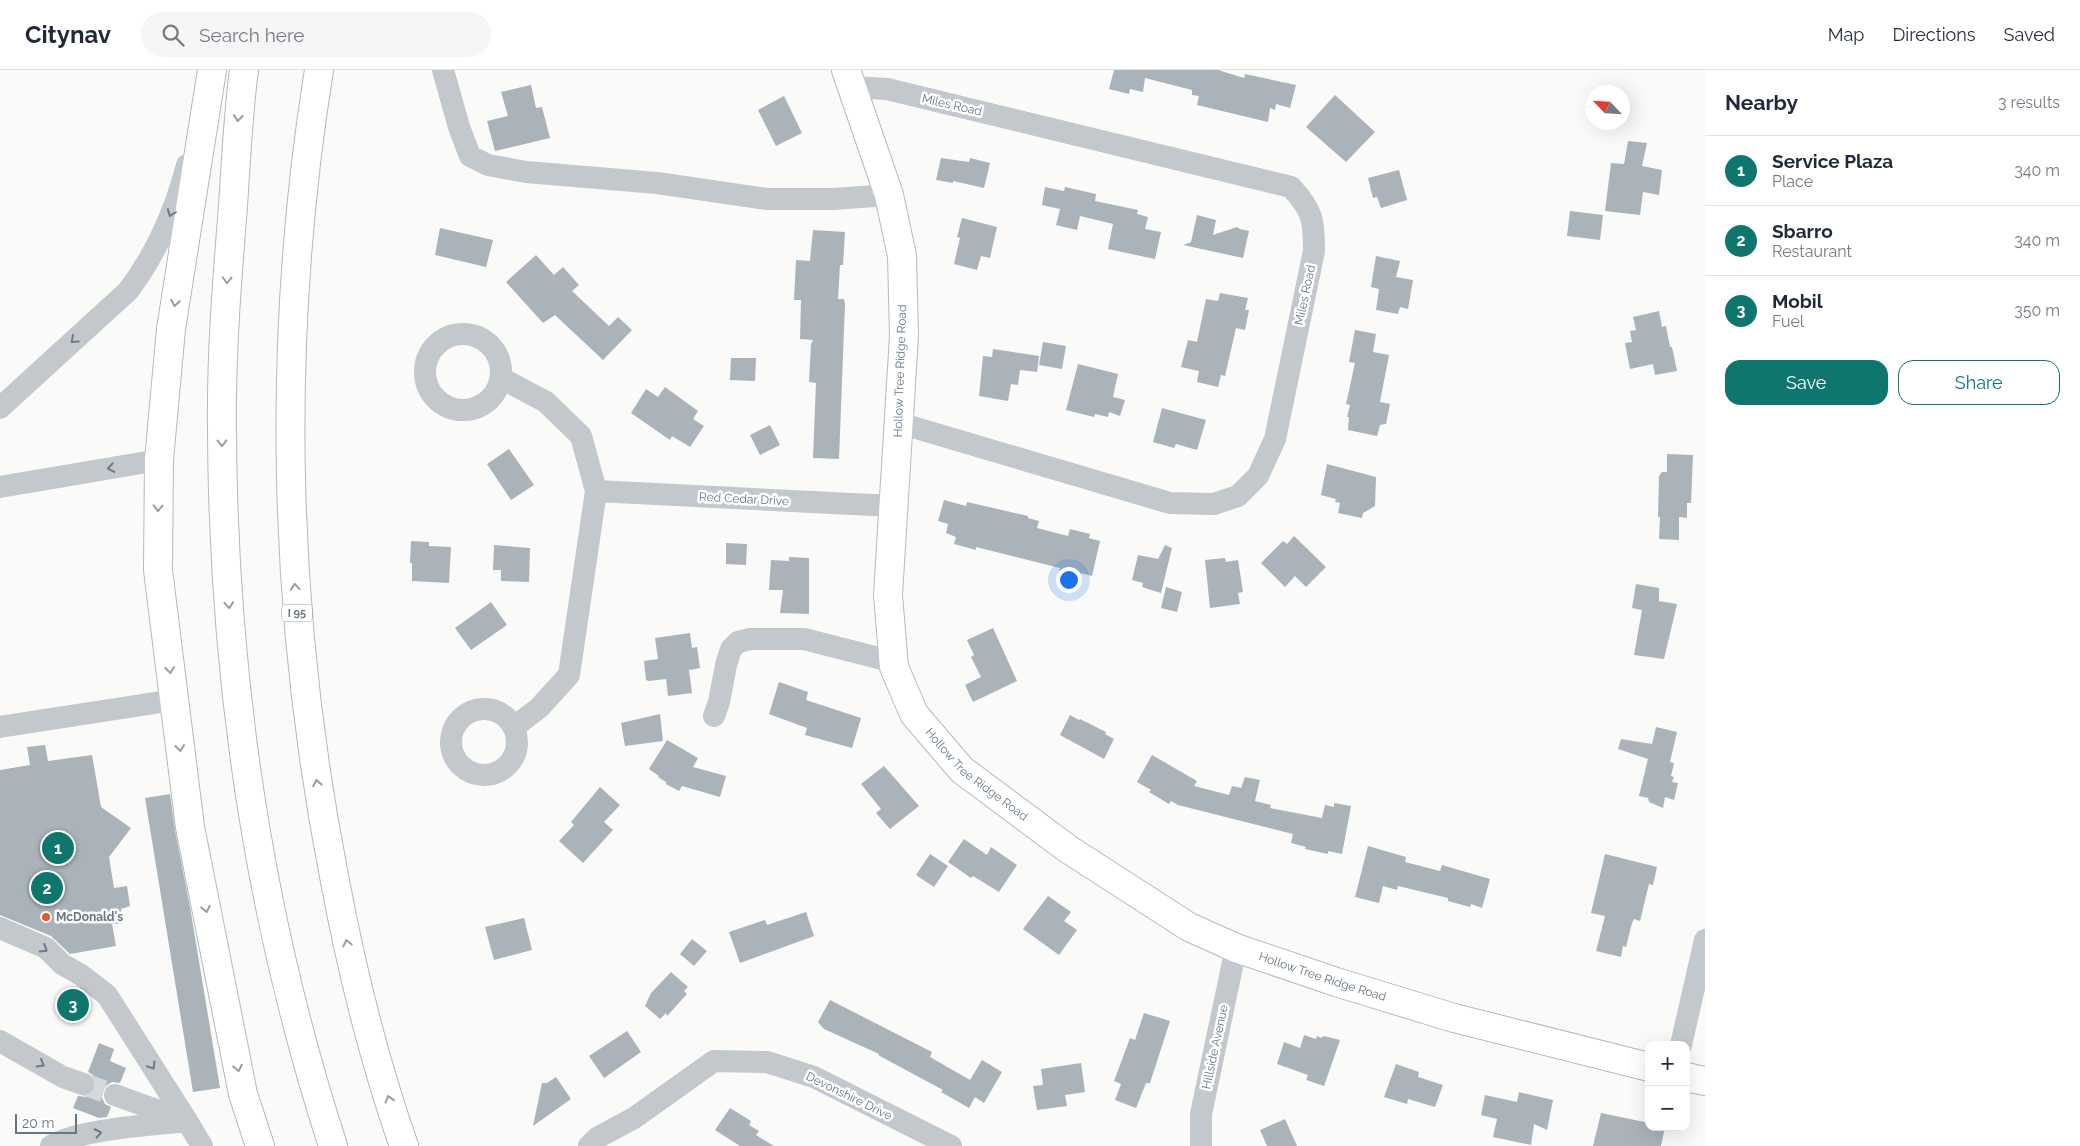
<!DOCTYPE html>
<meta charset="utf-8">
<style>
:root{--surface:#fff;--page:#f6f6f7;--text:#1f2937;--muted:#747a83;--line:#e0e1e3;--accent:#0f766e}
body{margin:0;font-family:Raleway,sans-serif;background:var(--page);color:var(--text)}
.controls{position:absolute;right:15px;bottom:15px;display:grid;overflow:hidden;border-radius:10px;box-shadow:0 5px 20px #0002}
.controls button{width:45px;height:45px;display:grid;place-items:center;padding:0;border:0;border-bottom:1px solid var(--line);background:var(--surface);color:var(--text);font:25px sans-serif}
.compass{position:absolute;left:1585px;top:15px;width:45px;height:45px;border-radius:50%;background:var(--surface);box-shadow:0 5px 20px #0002;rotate:295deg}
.scale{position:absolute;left:15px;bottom:12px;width:62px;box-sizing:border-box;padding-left:5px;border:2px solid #657683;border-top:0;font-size:14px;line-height:18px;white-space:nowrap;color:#657683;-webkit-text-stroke:4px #fff;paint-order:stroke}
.you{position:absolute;left:1068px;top:509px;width:18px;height:18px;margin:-12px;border:4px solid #fff;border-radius:50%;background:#1a73e8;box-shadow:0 0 0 8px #1a73e833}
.badge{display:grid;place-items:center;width:32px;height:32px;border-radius:50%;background:var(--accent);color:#fff;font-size:16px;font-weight:700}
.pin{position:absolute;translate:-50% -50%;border:2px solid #fff;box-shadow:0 1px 5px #0006}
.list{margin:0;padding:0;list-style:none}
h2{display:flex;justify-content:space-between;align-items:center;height:65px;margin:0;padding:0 20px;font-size:21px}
h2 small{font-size:16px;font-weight:400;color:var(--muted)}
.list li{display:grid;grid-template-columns:32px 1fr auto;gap:15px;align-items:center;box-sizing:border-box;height:70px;padding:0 20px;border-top:1px solid var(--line)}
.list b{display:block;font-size:19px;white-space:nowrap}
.list p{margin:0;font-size:16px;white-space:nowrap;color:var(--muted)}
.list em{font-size:16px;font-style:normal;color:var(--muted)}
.actions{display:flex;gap:10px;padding:15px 20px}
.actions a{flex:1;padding:11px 0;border:1px solid var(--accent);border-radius:15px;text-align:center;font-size:18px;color:var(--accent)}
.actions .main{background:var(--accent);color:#fff}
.icon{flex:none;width:28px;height:28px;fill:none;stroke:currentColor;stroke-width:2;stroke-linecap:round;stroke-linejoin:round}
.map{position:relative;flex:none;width:1705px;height:1076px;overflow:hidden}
header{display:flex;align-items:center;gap:30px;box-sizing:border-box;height:70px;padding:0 25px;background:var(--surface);border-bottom:1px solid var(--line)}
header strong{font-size:24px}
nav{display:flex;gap:28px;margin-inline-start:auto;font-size:18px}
.search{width:350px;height:45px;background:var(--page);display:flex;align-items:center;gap:12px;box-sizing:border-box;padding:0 18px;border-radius:28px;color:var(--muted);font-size:19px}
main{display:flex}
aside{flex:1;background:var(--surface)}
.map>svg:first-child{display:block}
.building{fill:#aab3b9}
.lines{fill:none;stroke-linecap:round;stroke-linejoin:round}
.minor-tunnel{stroke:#d5d9db;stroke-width:22;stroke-dasharray:22 11;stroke-linecap:butt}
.major-casing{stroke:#b5babe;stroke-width:30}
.highway-casing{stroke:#b4b9bd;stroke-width:30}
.minor{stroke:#c3c8cc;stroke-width:22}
.major{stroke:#fff;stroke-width:28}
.highway{stroke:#fff;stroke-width:28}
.oneway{stroke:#939fa8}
.oneway2{stroke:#6a7a87}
.poi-dot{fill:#e4572e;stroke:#fff;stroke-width:2}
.labels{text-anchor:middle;stroke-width:5;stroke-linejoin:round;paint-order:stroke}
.shield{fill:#fff;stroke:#939fa8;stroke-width:1}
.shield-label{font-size:11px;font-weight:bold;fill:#657683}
.street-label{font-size:12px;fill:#657683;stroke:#fff}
.poi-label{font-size:12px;font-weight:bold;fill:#657683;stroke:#fff;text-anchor:start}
</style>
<header>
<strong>Citynav</strong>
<div class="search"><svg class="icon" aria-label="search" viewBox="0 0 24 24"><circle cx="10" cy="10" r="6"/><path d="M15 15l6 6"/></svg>Search here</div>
<nav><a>Map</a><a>Directions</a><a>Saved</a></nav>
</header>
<main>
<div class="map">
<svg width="1705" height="1076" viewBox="0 0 1705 1076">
<rect width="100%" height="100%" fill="#fafaf8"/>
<!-- building -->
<path class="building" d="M 1114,0 L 1218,0 L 1244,8 L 1245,4 L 1296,15 L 1290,38 L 1276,34 L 1275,40 L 1270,38 L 1268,52 L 1197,35 L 1199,26 L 1192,25 L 1192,20 L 1145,8 L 1143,22 L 1130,19 L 1129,24 L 1109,19 Z
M 531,15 L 536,38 L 542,37 L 550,68 L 495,81 L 487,51 L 508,46 L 501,22 Z
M 1335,25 L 1375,62 L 1346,92 L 1306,57 Z
M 784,26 L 802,63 L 776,76 L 758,40 Z
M 1628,71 L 1647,73 L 1642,96 L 1662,100 L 1659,125 L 1643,122 L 1640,145 L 1605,141 L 1611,93 L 1624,94 Z
M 941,88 L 969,92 L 970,88 L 990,93 L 984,118 L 953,111 L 953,113 L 936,110 Z
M 1399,100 L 1407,130 L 1381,138 L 1377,127 L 1373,128 L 1368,108 Z
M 1045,117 L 1064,121 L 1065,117 L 1096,124 L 1095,131 L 1138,140 L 1137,144 L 1148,147 L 1145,159 L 1161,162 L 1155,189 L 1108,179 L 1113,154 L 1080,146 L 1077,160 L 1056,155 L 1060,139 L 1042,135 Z
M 1570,141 L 1603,145 L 1600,170 L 1567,166 Z
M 1197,145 L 1216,150 L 1213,165 L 1237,157 L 1240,159 L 1249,161 L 1243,188 L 1183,175 L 1191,172 Z
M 962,148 L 997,157 L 990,188 L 981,186 L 977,200 L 954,194 L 960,168 L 957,167 Z
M 440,158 L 493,170 L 486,197 L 435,185 Z
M 813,160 L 845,162 L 843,195 L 840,195 L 838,229 L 844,229 L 845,234 L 839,389 L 813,388 L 816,313 L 809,312 L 811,274 L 813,270 L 800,269 L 801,230 L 794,230 L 796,190 L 810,191 Z
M 536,185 L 554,205 L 563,197 L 579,215 L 572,221 L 609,256 L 618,247 L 632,260 L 603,290 L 555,245 L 543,253 L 506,212 Z
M 1376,186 L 1400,191 L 1396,207 L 1413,210 L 1408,239 L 1400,237 L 1398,244 L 1376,240 L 1379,219 L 1371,217 Z
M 1220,223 L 1248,228 L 1245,240 L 1249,240 L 1245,260 L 1236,258 L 1225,306 L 1221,305 L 1218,317 L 1197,312 L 1199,301 L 1181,297 L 1188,270 L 1197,272 L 1206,229 L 1218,231 Z
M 1659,241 L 1662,257 L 1666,256 L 1670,277 L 1672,277 L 1677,301 L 1655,305 L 1653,294 L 1630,299 L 1625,273 L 1632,272 L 1630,261 L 1636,260 L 1633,247 Z
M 1355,260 L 1376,264 L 1373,282 L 1389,285 L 1380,332 L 1390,334 L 1386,354 L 1380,355 L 1377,366 L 1348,360 L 1349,347 L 1347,347 L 1350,335 L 1346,334 L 1355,293 L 1349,292 Z
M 1043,272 L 1066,276 L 1062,299 L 1039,295 Z
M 993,279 L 1039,286 L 1037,302 L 1020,300 L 1018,315 L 1011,314 L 1008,331 L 979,326 L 983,286 L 992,287 Z
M 731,288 L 756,288 L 755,311 L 730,310 Z
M 1078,294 L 1118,304 L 1113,327 L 1125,330 L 1120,346 L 1109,342 L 1108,347 L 1095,344 L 1094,347 L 1066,340 Z
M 665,317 L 698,341 L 693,349 L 704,356 L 690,377 L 672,366 L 670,370 L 631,343 L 646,319 L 658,327 Z
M 1162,338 L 1206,350 L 1197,380 L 1176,374 L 1174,378 L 1153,372 Z
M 770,355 L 780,375 L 760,385 L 750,365 Z
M 509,379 L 534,415 L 511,430 L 487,394 Z
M 1667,384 L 1693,385 L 1691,433 L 1687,433 L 1687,448 L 1679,447 L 1679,470 L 1659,469 L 1660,447 L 1658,447 L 1659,406 L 1662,402 L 1667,402 Z
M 1327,394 L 1376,407 L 1375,436 L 1363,443 L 1362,448 L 1338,443 L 1340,433 L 1335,432 L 1336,429 L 1321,425 Z
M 944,430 L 966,436 L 967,432 L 1028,446 L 1028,448 L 1039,451 L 1037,458 L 1068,466 L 1070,459 L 1090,464 L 1089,468 L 1100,471 L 1092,506 L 1081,503 L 1079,509 L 1058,504 L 1060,498 L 976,477 L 976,480 L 954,474 L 956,467 L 946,463 L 948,454 L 938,451 Z
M 1294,466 L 1326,497 L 1306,517 L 1295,506 L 1285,517 L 1261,493 L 1283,471 L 1287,474 Z
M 411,471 L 429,472 L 429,476 L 451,477 L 449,513 L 412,511 L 412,493 L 410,493 Z
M 726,473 L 747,474 L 746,495 L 726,494 Z
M 494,475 L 530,478 L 529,512 L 501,511 L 501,500 L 493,500 Z
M 1165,475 L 1172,478 L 1161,523 L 1145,518 L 1142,517 L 1143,513 L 1132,510 L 1138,485 L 1158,489 Z
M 789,487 L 809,488 L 809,544 L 780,543 L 783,520 L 769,520 L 771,490 L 789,491 Z
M 1225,488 L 1226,492 L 1238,490 L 1243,522 L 1238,523 L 1240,534 L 1210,538 L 1205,490 Z
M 1636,514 L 1659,518 L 1659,531 L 1677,534 L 1664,589 L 1634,585 L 1642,540 L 1632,538 Z
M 1166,517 L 1182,522 L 1177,542 L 1161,538 Z
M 491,532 L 507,555 L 471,580 L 455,558 Z
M 993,558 L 1017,611 L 973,632 L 965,615 L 981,607 L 971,587 L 974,585 L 967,570 Z
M 690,563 L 692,578 L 697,577 L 700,598 L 689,600 L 692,623 L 668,626 L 666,609 L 649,611 L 646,610 L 644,591 L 658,589 L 655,568 Z
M 779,612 L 808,622 L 806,630 L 861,648 L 852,678 L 805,665 L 807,658 L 769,644 Z
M 660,644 L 663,671 L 625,676 L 621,653 Z
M 1070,645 L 1079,650 L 1080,649 L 1106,662 L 1105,664 L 1114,669 L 1104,689 L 1060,665 Z
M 1656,657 L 1677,662 L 1670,692 L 1674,693 L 1671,706 L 1674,707 L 1672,712 L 1678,713 L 1674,730 L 1665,727 L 1663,738 L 1649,732 L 1648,728 L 1639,726 L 1648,689 L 1618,679 L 1621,669 L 1652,674 Z
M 667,670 L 698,688 L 693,697 L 726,706 L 720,727 L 682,716 L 679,721 L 666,714 L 666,712 L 658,707 L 659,706 L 649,699 Z
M 45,675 L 48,691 L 92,685 L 101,737 L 131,758 L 109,787 L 114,818 L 127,816 L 130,836 L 121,839 L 123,853 L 112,854 L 116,876 L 70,884 L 51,866 L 0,845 L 0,700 L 30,695 L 27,677 Z
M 1152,685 L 1197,711 L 1194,716 L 1229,725 L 1232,716 L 1241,718 L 1245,707 L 1260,710 L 1255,731 L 1271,735 L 1270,738 L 1322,748 L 1325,735 L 1334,737 L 1334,733 L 1351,736 L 1342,784 L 1328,781 L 1328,784 L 1305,779 L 1306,777 L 1291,773 L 1293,764 L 1178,735 L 1171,731 L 1169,734 L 1149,722 L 1151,720 L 1137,712 Z
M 884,696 L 919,736 L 890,759 L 876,743 L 881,739 L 861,714 Z
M 600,717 L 620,735 L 604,752 L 613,760 L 583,793 L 559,771 L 574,755 L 571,752 Z
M 170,724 L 175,760 L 190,837 L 220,1018 L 193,1022 L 145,728 Z
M 964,769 L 987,785 L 991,777 L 1017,795 L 999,822 L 973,806 L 971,808 L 948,792 Z
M 1368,776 L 1406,787 L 1405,792 L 1440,801 L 1442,795 L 1490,809 L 1482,838 L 1471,834 L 1470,837 L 1448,831 L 1448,828 L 1398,816 L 1397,820 L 1383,816 L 1379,833 L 1355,827 Z
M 930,784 L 948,796 L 934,817 L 916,805 Z
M 1605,784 L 1657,797 L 1653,815 L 1649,814 L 1640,851 L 1634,849 L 1632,853 L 1626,877 L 1623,876 L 1621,887 L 1596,881 L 1605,846 L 1591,843 Z
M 1048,826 L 1071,842 L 1064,851 L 1077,860 L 1059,885 L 1023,859 Z
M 806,842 L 814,866 L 740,893 L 729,862 L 765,850 L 767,855 Z
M 524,848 L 532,880 L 494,890 L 485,857 Z
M 692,869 L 707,881 L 694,896 L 680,884 Z
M 671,902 L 688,917 L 684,921 L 687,924 L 667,946 L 666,943 L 660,949 L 645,936 L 651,923 Z
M 830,930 L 932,982 L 930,987 L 970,1010 L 982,990 L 1002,1002 L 984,1033 L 975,1027 L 969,1038 L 941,1022 L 943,1020 L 878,985 L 879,984 L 824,959 L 818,952 Z
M 1144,943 L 1170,951 L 1150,1013 L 1146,1013 L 1136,1038 L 1115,1030 L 1121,1014 L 1114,1011 L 1130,968 L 1135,970 Z
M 627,961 L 641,982 L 604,1008 L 589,986 Z
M 1304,965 L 1316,969 L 1317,966 L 1321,968 L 1324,966 L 1340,970 L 1324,1016 L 1306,1010 L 1308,1005 L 1277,994 L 1284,972 L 1300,978 Z
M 99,973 L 114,979 L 110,991 L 126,998 L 120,1013 L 112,1012 L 107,1015 L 103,1020 L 102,1028 L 105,1034 L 111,1037 L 107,1047 L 99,1048 L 73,1038 L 78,1026 L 86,1027 L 92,1024 L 95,1019 L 96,1011 L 93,1005 L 88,1002 Z
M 1081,993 L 1085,1022 L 1065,1025 L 1067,1036 L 1037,1040 L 1033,1016 L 1043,1015 L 1041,999 Z
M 1396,994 L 1419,1002 L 1418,1007 L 1443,1015 L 1435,1037 L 1408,1029 L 1407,1034 L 1384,1027 Z
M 556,1007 L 571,1029 L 533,1056 L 542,1013 L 547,1013 Z
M 1519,1022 L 1553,1030 L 1547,1060 L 1534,1054 L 1531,1075 L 1493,1067 L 1497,1049 L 1481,1045 L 1485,1025 L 1517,1032 Z
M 730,1038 L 751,1051 L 749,1055 L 759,1061 L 756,1065 L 774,1076 L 740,1076 L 715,1060 Z
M 1601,1043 L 1649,1053 L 1649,1057 L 1665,1057 L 1661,1076 L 1593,1076 Z
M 1285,1049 L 1297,1076 L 1267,1076 L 1260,1060 Z"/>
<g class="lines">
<!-- minor-tunnel -->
<path class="minor-tunnel" d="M 83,1014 L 115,1025"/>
<defs>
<g id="major">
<path id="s1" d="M 846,0 L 889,125 L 902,186 L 904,266 L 888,525 L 894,597 L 914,644 L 962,700 L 1068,779 L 1189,857 L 1236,878 L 1336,912 L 1454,948 L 1649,997"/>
<path d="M 1686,1007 L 1705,1011"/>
</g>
<path id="highway" d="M 212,0 L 171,259 L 159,390 L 158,500 L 190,757 L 243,1024 L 260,1076
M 244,0 C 238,45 236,91 233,136 C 227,211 221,285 222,360 C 223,602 258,845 333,1076
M 319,0 C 276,267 282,540 334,806 C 351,897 373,988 404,1076"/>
</defs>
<!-- major casing -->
<use href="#major" class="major-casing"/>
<!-- highway casing -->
<use href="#highway" class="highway-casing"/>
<!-- minor -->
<path class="minor" d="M 443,0 L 459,57 L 470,86 L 488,95 L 526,102 L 657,113 L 767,129 L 833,129 L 889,125
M 852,17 L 887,19 L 1291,117 C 1313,141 1314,150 1314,181 L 1275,369 L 1258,406 L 1238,426 L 1214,434 L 1170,433 L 899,353
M425 302a38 38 0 1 1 76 0a38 38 0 1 1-76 0Z
M 501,308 L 546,332 L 581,366 L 596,421
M 0,338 L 128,221 C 156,184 175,141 187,95
M 0,417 L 159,390
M451 672a33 33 0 1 1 66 0a33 33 0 1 1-66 0Z
M 714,646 L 719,632 L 726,595 L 731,579 L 738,572 L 750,569 L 804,569 L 894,592
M 0,657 L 174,630
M 514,657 L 539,638 L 569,605 L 596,421 L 892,436
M 0,858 L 46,878 L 62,894 L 81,905 L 107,925 L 187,1051 C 152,1055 80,1059 51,1076
M 0,971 L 63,1007 L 83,1014
M 1681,975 L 1705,870
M 115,1025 L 187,1051 L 202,1076
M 589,1076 L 597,1068 L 634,1048 L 714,991 L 767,992 L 814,1007 L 951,1076
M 1201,1076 L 1201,1044 L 1236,878"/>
<!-- major -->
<use href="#major" class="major"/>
<!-- highway -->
<use href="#highway" class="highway"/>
</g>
<!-- one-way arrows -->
<defs><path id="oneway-chevron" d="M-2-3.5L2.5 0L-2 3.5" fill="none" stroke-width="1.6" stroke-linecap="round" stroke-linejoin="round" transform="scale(1.25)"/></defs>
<g class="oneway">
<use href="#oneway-chevron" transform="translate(238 48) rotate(96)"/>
<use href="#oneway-chevron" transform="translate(227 210) rotate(93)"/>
<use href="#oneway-chevron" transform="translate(175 233) rotate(99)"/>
<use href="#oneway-chevron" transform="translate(222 373) rotate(89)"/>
<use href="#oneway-chevron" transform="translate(158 438) rotate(91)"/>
<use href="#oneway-chevron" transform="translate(295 517) rotate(-94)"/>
<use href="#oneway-chevron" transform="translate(229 535) rotate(85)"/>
<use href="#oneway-chevron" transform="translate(170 600) rotate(83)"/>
<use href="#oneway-chevron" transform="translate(180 678) rotate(83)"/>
<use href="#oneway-chevron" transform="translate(317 713) rotate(-100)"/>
<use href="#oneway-chevron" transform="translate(206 839) rotate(79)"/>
<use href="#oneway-chevron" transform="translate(347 873) rotate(-103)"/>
<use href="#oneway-chevron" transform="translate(238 998) rotate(79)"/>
<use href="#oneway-chevron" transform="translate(389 1029) rotate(-107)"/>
</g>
<g class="oneway2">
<use href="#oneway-chevron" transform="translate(171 143) rotate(111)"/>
<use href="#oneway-chevron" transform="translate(74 270) rotate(138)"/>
<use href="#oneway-chevron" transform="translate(111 398) rotate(170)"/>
<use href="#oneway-chevron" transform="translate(44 879) rotate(32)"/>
<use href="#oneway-chevron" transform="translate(41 994) rotate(30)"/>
<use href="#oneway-chevron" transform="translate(152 996) rotate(58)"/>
<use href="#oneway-chevron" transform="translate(98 1063) rotate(-12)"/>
</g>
<!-- markers -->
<circle class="poi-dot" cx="46" cy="847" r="5"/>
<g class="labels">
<!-- shield labels -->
<rect class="shield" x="282" y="534.5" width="30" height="17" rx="4"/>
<g class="shield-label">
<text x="297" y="547">I 95</text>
</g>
<!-- street labels -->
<g class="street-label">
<text transform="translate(952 35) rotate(13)" y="4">Miles Road</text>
<text transform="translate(1305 225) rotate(-78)" y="4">Miles Road</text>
<text transform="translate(900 301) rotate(-88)" y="4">Hollow Tree Ridge Road</text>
<text transform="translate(744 429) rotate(3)" y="4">Red Cedar Drive</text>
<text dy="4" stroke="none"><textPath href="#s1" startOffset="745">Hollow Tree Ridge Road</textPath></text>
<text dy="4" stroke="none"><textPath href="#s1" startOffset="1150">Hollow Tree Ridge Road</textPath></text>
<text transform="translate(1215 977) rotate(-78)" y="4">Hillside Avenue</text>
<text transform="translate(849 1026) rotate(26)" y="4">Devonshire Drive</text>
</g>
<!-- poi labels -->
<g class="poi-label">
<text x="56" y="851">McDonald's</text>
</g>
</g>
</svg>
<div class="controls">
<button>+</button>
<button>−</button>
</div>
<svg class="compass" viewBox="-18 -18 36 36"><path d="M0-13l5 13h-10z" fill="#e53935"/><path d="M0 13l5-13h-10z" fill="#747a83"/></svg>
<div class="scale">20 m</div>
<div class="you"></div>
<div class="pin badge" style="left:58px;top:778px">1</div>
<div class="pin badge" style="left:47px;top:818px">2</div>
<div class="pin badge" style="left:73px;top:935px">3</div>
</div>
<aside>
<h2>Nearby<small>3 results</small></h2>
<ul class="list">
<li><span class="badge">1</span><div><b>Service Plaza</b><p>Place</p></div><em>340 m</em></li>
<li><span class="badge">2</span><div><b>Sbarro</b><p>Restaurant</p></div><em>340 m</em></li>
<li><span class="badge">3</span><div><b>Mobil</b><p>Fuel</p></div><em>350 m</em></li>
</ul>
<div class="actions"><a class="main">Save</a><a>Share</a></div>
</aside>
</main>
